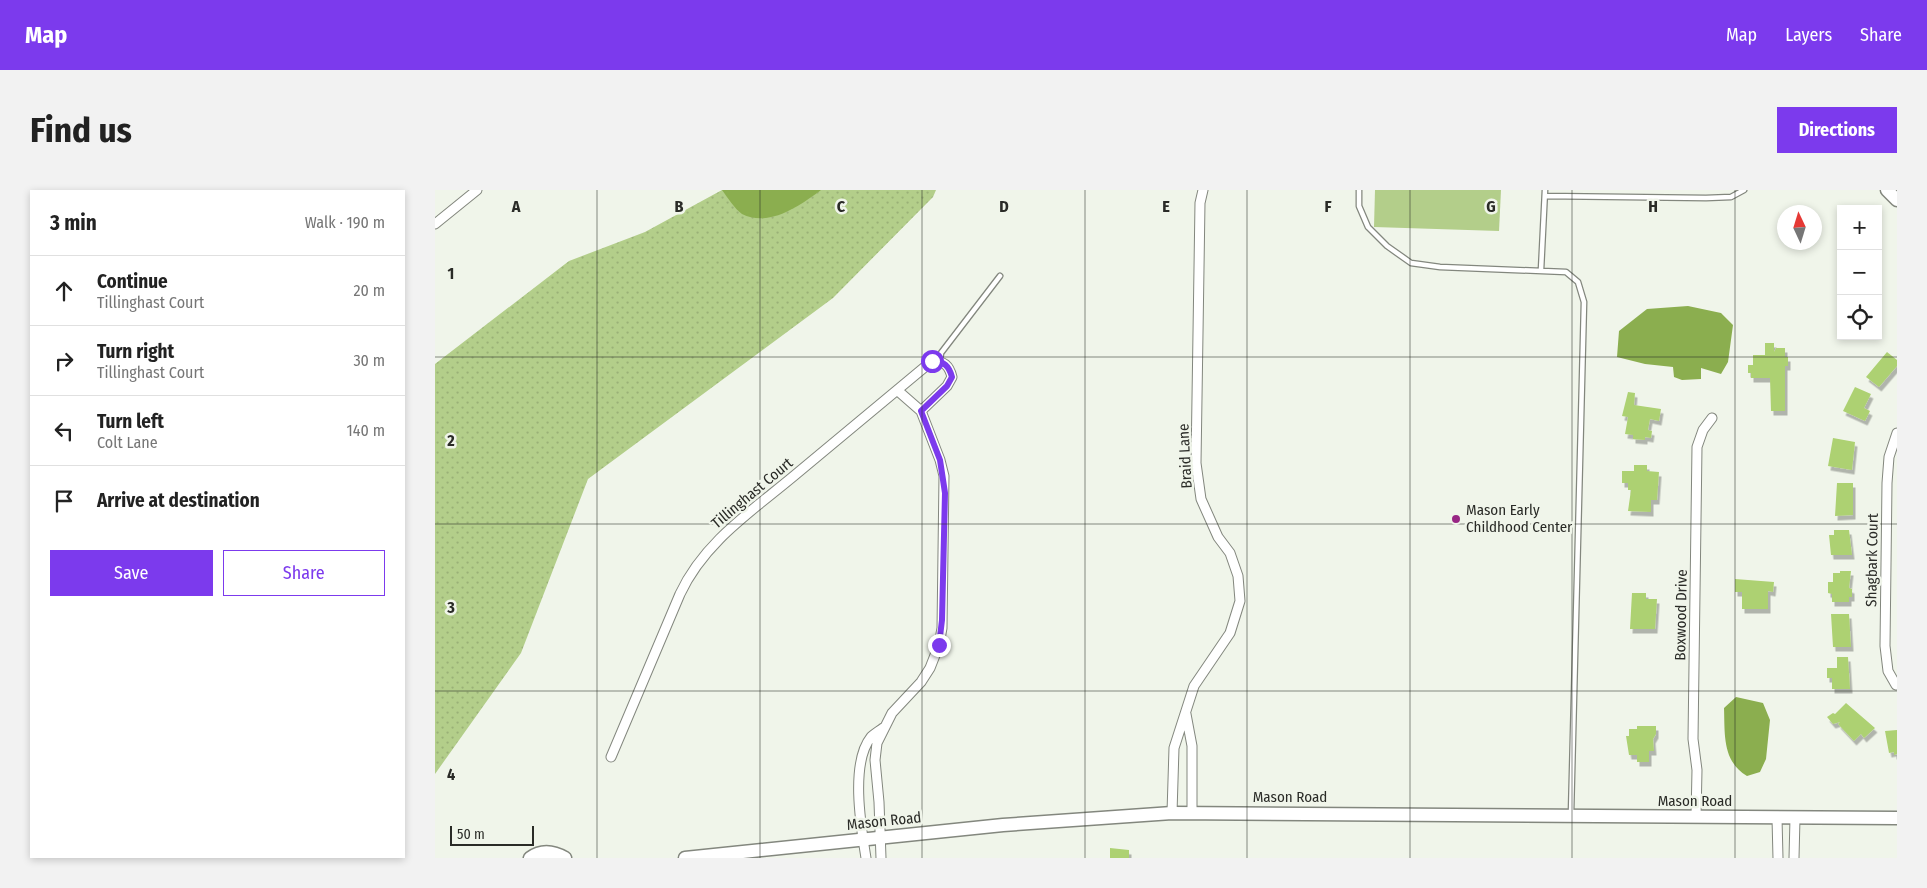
<!DOCTYPE html>
<meta charset="utf-8">
<style>
:root{--surface:#fff;--page:#f2f2f2;--text:#222;--muted:#767676;--line:#e0e0e0;--accent:#7c3aed}
body{margin:0;font-family:"Fira Sans Condensed",sans-serif;background:var(--page);color:var(--text)}
.controls{position:absolute;right:15px;top:15px;display:grid;overflow:hidden;border-radius:0px;box-shadow:0 2px 8px #0003}
.controls button{width:45px;height:45px;display:grid;place-items:center;padding:0;border:0;border-bottom:1px solid var(--line);background:var(--surface);color:var(--text);font:25px sans-serif}
.compass{position:absolute;left:1342px;top:15px;width:45px;height:45px;border-radius:50%;background:var(--surface);box-shadow:0 2px 8px #0003;rotate:356deg}
.scale{position:absolute;left:15px;bottom:12px;width:84px;box-sizing:border-box;padding-left:5px;border:2px solid #2a2b27;border-top:0;font-size:14px;line-height:18px;white-space:nowrap;color:#2a2b27;-webkit-text-stroke:4px #f0f5ea;paint-order:stroke}
.stop{position:absolute;width:15px;height:15px;margin:-11px;border:4px solid #7c3aed;border-radius:50%;background:#fff}
.stop.end{background:#7c3aed;border-color:#fff;box-shadow:0 1px 5px #0008}
.list{margin:0;padding:0;list-style:none}
h2{display:flex;justify-content:space-between;align-items:center;height:65px;margin:0;padding:0 20px;font-size:21px}
h2 small{font-size:16px;font-weight:400;color:var(--muted)}
.list li{display:grid;grid-template-columns:32px 1fr auto;gap:15px;align-items:center;box-sizing:border-box;height:70px;padding:0 20px;border-top:1px solid var(--line)}
.list b{display:block;font-size:19px;white-space:nowrap}
.list p{margin:0;font-size:16px;white-space:nowrap;color:var(--muted)}
.list em{font-size:16px;font-style:normal;color:var(--muted)}
.actions{display:flex;gap:10px;padding:15px 20px}
.actions a{flex:1;padding:11px 0;border:1px solid var(--accent);border-radius:0px;text-align:center;font-size:18px;color:var(--accent)}
.actions .main{background:var(--accent);color:#fff}
.icon{flex:none;width:28px;height:28px;fill:none;stroke:currentColor;stroke-width:2;stroke-linecap:round;stroke-linejoin:round}
.map{position:relative;flex:none;width:1462px;height:668px;overflow:hidden;border-radius:0px}
header{display:flex;align-items:center;gap:30px;box-sizing:border-box;height:70px;padding:0 25px;background:var(--accent);color:#fff}
header strong{font-size:24px}
nav{display:flex;gap:28px;margin-inline-start:auto;font-size:18px}
.intro{display:flex;align-items:center;justify-content:space-between;box-sizing:border-box;height:120px;padding:0 30px}
h1{margin:0;font-size:35px}
.button{padding:12px 22px;border-radius:0px;background:var(--accent);color:#fff;font-size:18px;font-weight:700}
main{display:flex;gap:30px;padding:0 30px}
aside{flex:1;background:var(--surface);border-radius:0px;box-shadow:0 2px 8px #0003}
.map>svg:first-child{display:block}
.grass{fill:url(#grass-dots)}
.park{fill:#b3ce8a}
.water{fill:#8bae4f}
.building{fill:#add172;filter:url(#shadow)}
.lines{fill:none;stroke-linecap:round;stroke-linejoin:round}
.lane-casing{stroke:#83877e;stroke-width:7}
.street-casing{stroke:#83877e;stroke-width:11}
.secondary-casing{stroke:#83877e;stroke-width:15}
.lane{stroke:#fff;stroke-width:4.5}
.street{stroke:#fff;stroke-width:9}
.secondary{stroke:#fff;stroke-width:12}
.route{stroke:#7c3aed;stroke-width:6}
.grid{fill:none;stroke:#2a2b27;stroke-width:1;stroke-opacity:0.55}
.poi-dot{fill:#982684;stroke:#f0f5ea;stroke-width:2}
.labels{text-anchor:middle;stroke-width:5;stroke-linejoin:round;paint-order:stroke}
.street-label{font-size:15px;fill:#2a2b27;stroke:#f0f5ea}
.poi-label{font-size:15px;fill:#2a2b27;stroke:#f0f5ea;text-anchor:start}
.grid-label{font-size:16px;text-anchor:middle;font-weight:bold;fill:#2a2b27;stroke:#f0f5ea;stroke-width:5;stroke-linejoin:round;paint-order:stroke}
</style>
<header>
<strong>Map</strong>
<nav><a>Map</a><a>Layers</a><a>Share</a></nav>
</header>
<div class="intro"><h1>Find us</h1><a class="button">Directions</a></div>
<main>
<aside>
<h2>3 min<small>Walk · 190 m</small></h2>
<ul class="list">
<li><svg class="icon" aria-label="ahead" viewBox="0 0 24 24"><path d="M12 20V5M6 11l6-6 6 6"/></svg><div><b>Continue</b><p>Tillinghast Court</p></div><em>20 m</em></li>
<li><svg class="icon" aria-label="right" viewBox="0 0 24 24"><path d="M7 20v-9h11M14 6l5 5-5 5"/></svg><div><b>Turn right</b><p>Tillinghast Court</p></div><em>30 m</em></li>
<li><svg class="icon" aria-label="left" viewBox="0 0 24 24"><path d="M17 20v-9H6M10 6l-5 5 5 5"/></svg><div><b>Turn left</b><p>Colt Lane</p></div><em>140 m</em></li>
<li><svg class="icon" aria-label="arrive" viewBox="0 0 24 24"><path d="M6 21V4h12l-3 4 3 4H6"/></svg><div><b>Arrive at destination</b></div></li>
</ul>
<div class="actions"><a class="main">Save</a><a>Share</a></div>
</aside>
<div class="map">
<svg width="1462" height="668" viewBox="0 0 1462 668">
<defs>
<pattern id="grass-dots" width="8" height="8" patternUnits="userSpaceOnUse" patternTransform="scale(1.25)"><rect width="8" height="8" fill="#b3ce8a"/><path d="M2 2h.1M6 6h.1" fill="none" stroke="#9ab177" stroke-width="1.8" stroke-linecap="round"/></pattern>
<filter id="shadow"><feDropShadow dx="2.5" dy="4.5" stdDeviation="0" flood-color="#0004"/></filter>
</defs>
<rect width="100%" height="100%" fill="#f0f5ea"/>
<!-- grass -->
<path class="grass" d="M 287,0 L 501,0 L 498,7 L 398,108 L 153,289 L 86,463 L 0,584 L 0,174 L 134,71 L 210,42 Z"/>
<!-- park -->
<path class="park" d="M 940,0 L 1066,0 L 1064,41 L 939,37 Z"/>
<!-- water -->
<path class="water" d="M 287,0 L 386,0 C 366,15 334,38 307,24 C 300,19 292,7 287,0 Z
M 1253,116 L 1286,123 L 1298,135 L 1293,172 L 1286,184 L 1266,178 L 1266,189 L 1247,190 L 1239,187 L 1238,177 L 1210,174 L 1182,167 L 1184,141 L 1212,119 Z
M 1301,507 L 1328,513 L 1335,530 L 1331,569 L 1325,582 L 1312,586 C 1287,571 1290,544 1289,518 Z"/>
<!-- building -->
<path class="building" d="M 1330,153 L 1339,153 L 1339,162 L 1341,158 L 1350,158 L 1350,167 L 1353,167 L 1353,176 L 1350,176 L 1350,221 L 1336,221 L 1335,188 L 1316,188 L 1316,183 L 1313,183 L 1313,175 L 1318,175 L 1318,165 L 1330,165 Z
M 1452,162 L 1462,170 L 1462,176 L 1444,197 L 1431,187 Z
M 1420,197 L 1436,204 L 1429,218 L 1435,221 L 1430,231 L 1408,221 Z
M 1193,202 L 1200,203 L 1199,215 L 1226,219 L 1224,231 L 1215,229 L 1213,240 L 1217,241 L 1216,248 L 1210,247 L 1210,250 L 1198,249 L 1198,245 L 1190,244 L 1193,227 L 1187,226 Z
M 1398,248 L 1420,252 L 1417,280 L 1393,276 Z
M 1199,275 L 1212,275 L 1212,281 L 1224,282 L 1222,310 L 1216,310 L 1216,322 L 1193,321 L 1196,300 L 1193,300 L 1193,293 L 1187,293 L 1187,281 L 1199,281 Z
M 1402,293 L 1418,293 L 1418,325 L 1400,326 Z
M 1399,340 L 1414,340 L 1417,365 L 1396,365 L 1394,345 L 1399,345 Z
M 1405,381 L 1416,381 L 1414,398 L 1417,399 L 1417,407 L 1414,407 L 1414,412 L 1397,412 L 1397,404 L 1393,403 L 1393,392 L 1398,392 L 1398,383 L 1405,383 Z
M 1300,389 L 1339,392 L 1338,402 L 1333,401 L 1333,419 L 1307,419 L 1307,402 L 1300,402 Z
M 1197,403 L 1211,403 L 1211,409 L 1222,409 L 1220,439 L 1195,439 Z
M 1396,424 L 1414,424 L 1416,457 L 1398,457 Z
M 1402,467 L 1413,467 L 1415,499 L 1397,499 L 1397,488 L 1392,488 L 1392,478 L 1402,478 Z
M 1411,513 L 1440,538 L 1429,548 L 1426,544 L 1419,551 L 1403,534 L 1405,532 L 1398,534 L 1392,527 L 1398,523 L 1400,524 Z
M 1202,536 L 1221,536 L 1221,544 L 1218,549 L 1219,561 L 1214,561 L 1214,572 L 1202,572 L 1202,565 L 1194,565 L 1191,546 L 1194,546 L 1194,539 L 1202,539 Z
M 1462,540 L 1462,564 L 1459,565 L 1459,562 L 1454,563 L 1450,541 Z
M 675,658 L 694,660 L 694,668 L 675,668 Z"/>
<g class="lines">
<defs>
<path id="lane" d="M 924,0 L 924,16 L 933,37 L 952,56 L 976,73 L 1005,77 L 1131,82 L 1143,92 L 1149,112 L 1136,624
M 1110,6 L 1271,8 L 1296,7 L 1309,0
M 1106,80 L 1110,0
M 505,171 L 506,163 L 565,86"/>
<path id="street" d="M 0,34 L 42,0
M 1461,495 L 1453,481 L 1450,456 L 1452,293 L 1454,267 L 1462,243
M 751,524 L 757,556 L 757,623
M 176,567 L 245,404 C 269,352 317,321 360,285 C 405,247 451,209 497,171 C 509,171 514,175 517,187 L 512,196 L 486,221
M 737,623 L 739,558 L 759,496 L 795,443 L 805,411 L 803,386 L 795,363 L 783,347 L 766,309 L 761,273 L 765,13 L 768,0
M 1261,627 L 1262,580 L 1258,549 L 1262,257 L 1268,240 L 1277,228
M 1342,628 L 1343,668
M 431,668 C 426,637 415,573 436,547 C 439,544 444,541 448,538
M 446,668 L 444,612 L 440,570 L 442,553 L 457,523 L 486,492 L 495,478 L 504,455 L 507,438 L 509,286 L 505,270 L 486,221 L 462,200
M 1359,668 L 1360,628"/>
<path id="secondary" d="M 1452,0 L 1462,10
M 95,668 C 106,660 118,661 130,668
M 250,668 L 568,635 L 737,623 L 1462,628"/>
</defs>
<!-- lane casing -->
<use href="#lane" class="lane-casing"/>
<!-- street casing -->
<use href="#street" class="street-casing"/>
<!-- secondary casing -->
<use href="#secondary" class="secondary-casing"/>
<!-- lane -->
<use href="#lane" class="lane"/>
<!-- street -->
<use href="#street" class="street"/>
<!-- secondary -->
<use href="#secondary" class="secondary"/>
</g>
<g class="lines">
<!-- route -->
<path class="route" d="M 497,171 C 509,171 514,176 517,187 L 512,196 L 486,221 L 505,270 L 510,303 L 507,430 L 504,455"/>
</g>
<!-- grid -->
<path class="grid" d="M 162,0 L 162,668M 325,0 L 325,668M 487,0 L 487,668M 650,0 L 650,668M 812,0 L 812,668M 975,0 L 975,668M 1137,0 L 1137,668M 1300,0 L 1300,668M 0,167 L 1462,167M 0,334 L 1462,334M 0,501 L 1462,501"/>
<!-- markers -->
<circle class="poi-dot" cx="1021" cy="329" r="5"/>
<g class="labels">
<!-- street labels -->
<g class="street-label">
<text transform="translate(750 266) rotate(-93)" y="5">Braid Lane</text>
<text transform="translate(317 303) rotate(-40)" y="5">Tillinghast Court</text>
<text transform="translate(1437 370) rotate(-89)" y="5">Shagbark Court</text>
<text transform="translate(1246 425) rotate(-89)" y="5">Boxwood Drive</text>
<text x="855" y="612">Mason Road</text>
<text x="1260" y="616">Mason Road</text>
<text transform="translate(449 631) rotate(-6)" y="5">Mason Road</text>
</g>
<!-- poi labels -->
<g class="poi-label">
<text x="1031" y="325">Mason Early<tspan x="1031" dy="17">Childhood Center</tspan></text>
</g>
</g>
<g class="grid-label">
<text x="81" y="22">A</text>
<text x="244" y="22">B</text>
<text x="406" y="22">C</text>
<text x="569" y="22">D</text>
<text x="731" y="22">E</text>
<text x="893" y="22">F</text>
<text x="1056" y="22">G</text>
<text x="1218" y="22">H</text>
<text x="16" y="89">1</text>
<text x="16" y="256">2</text>
<text x="16" y="423">3</text>
<text x="16" y="590">4</text>
</g>
</svg>
<div class="controls">
<button>+</button>
<button>−</button>
<button><svg class="icon" aria-label="locate" viewBox="0 0 24 24"><circle cx="12" cy="12" r="6"/><path d="M12 2v4M12 18v4M2 12h4M18 12h4"/></svg></button>
</div>
<svg class="compass" viewBox="-18 -18 36 36"><path d="M0-13l5 13h-10z" fill="#e53935"/><path d="M0 13l5-13h-10z" fill="#767676"/></svg>
<div class="scale">50 m</div>
<div class="stop" style="left:497px;top:171px"></div>
<div class="stop end" style="left:504px;top:455px"></div>
</div>
</main>
